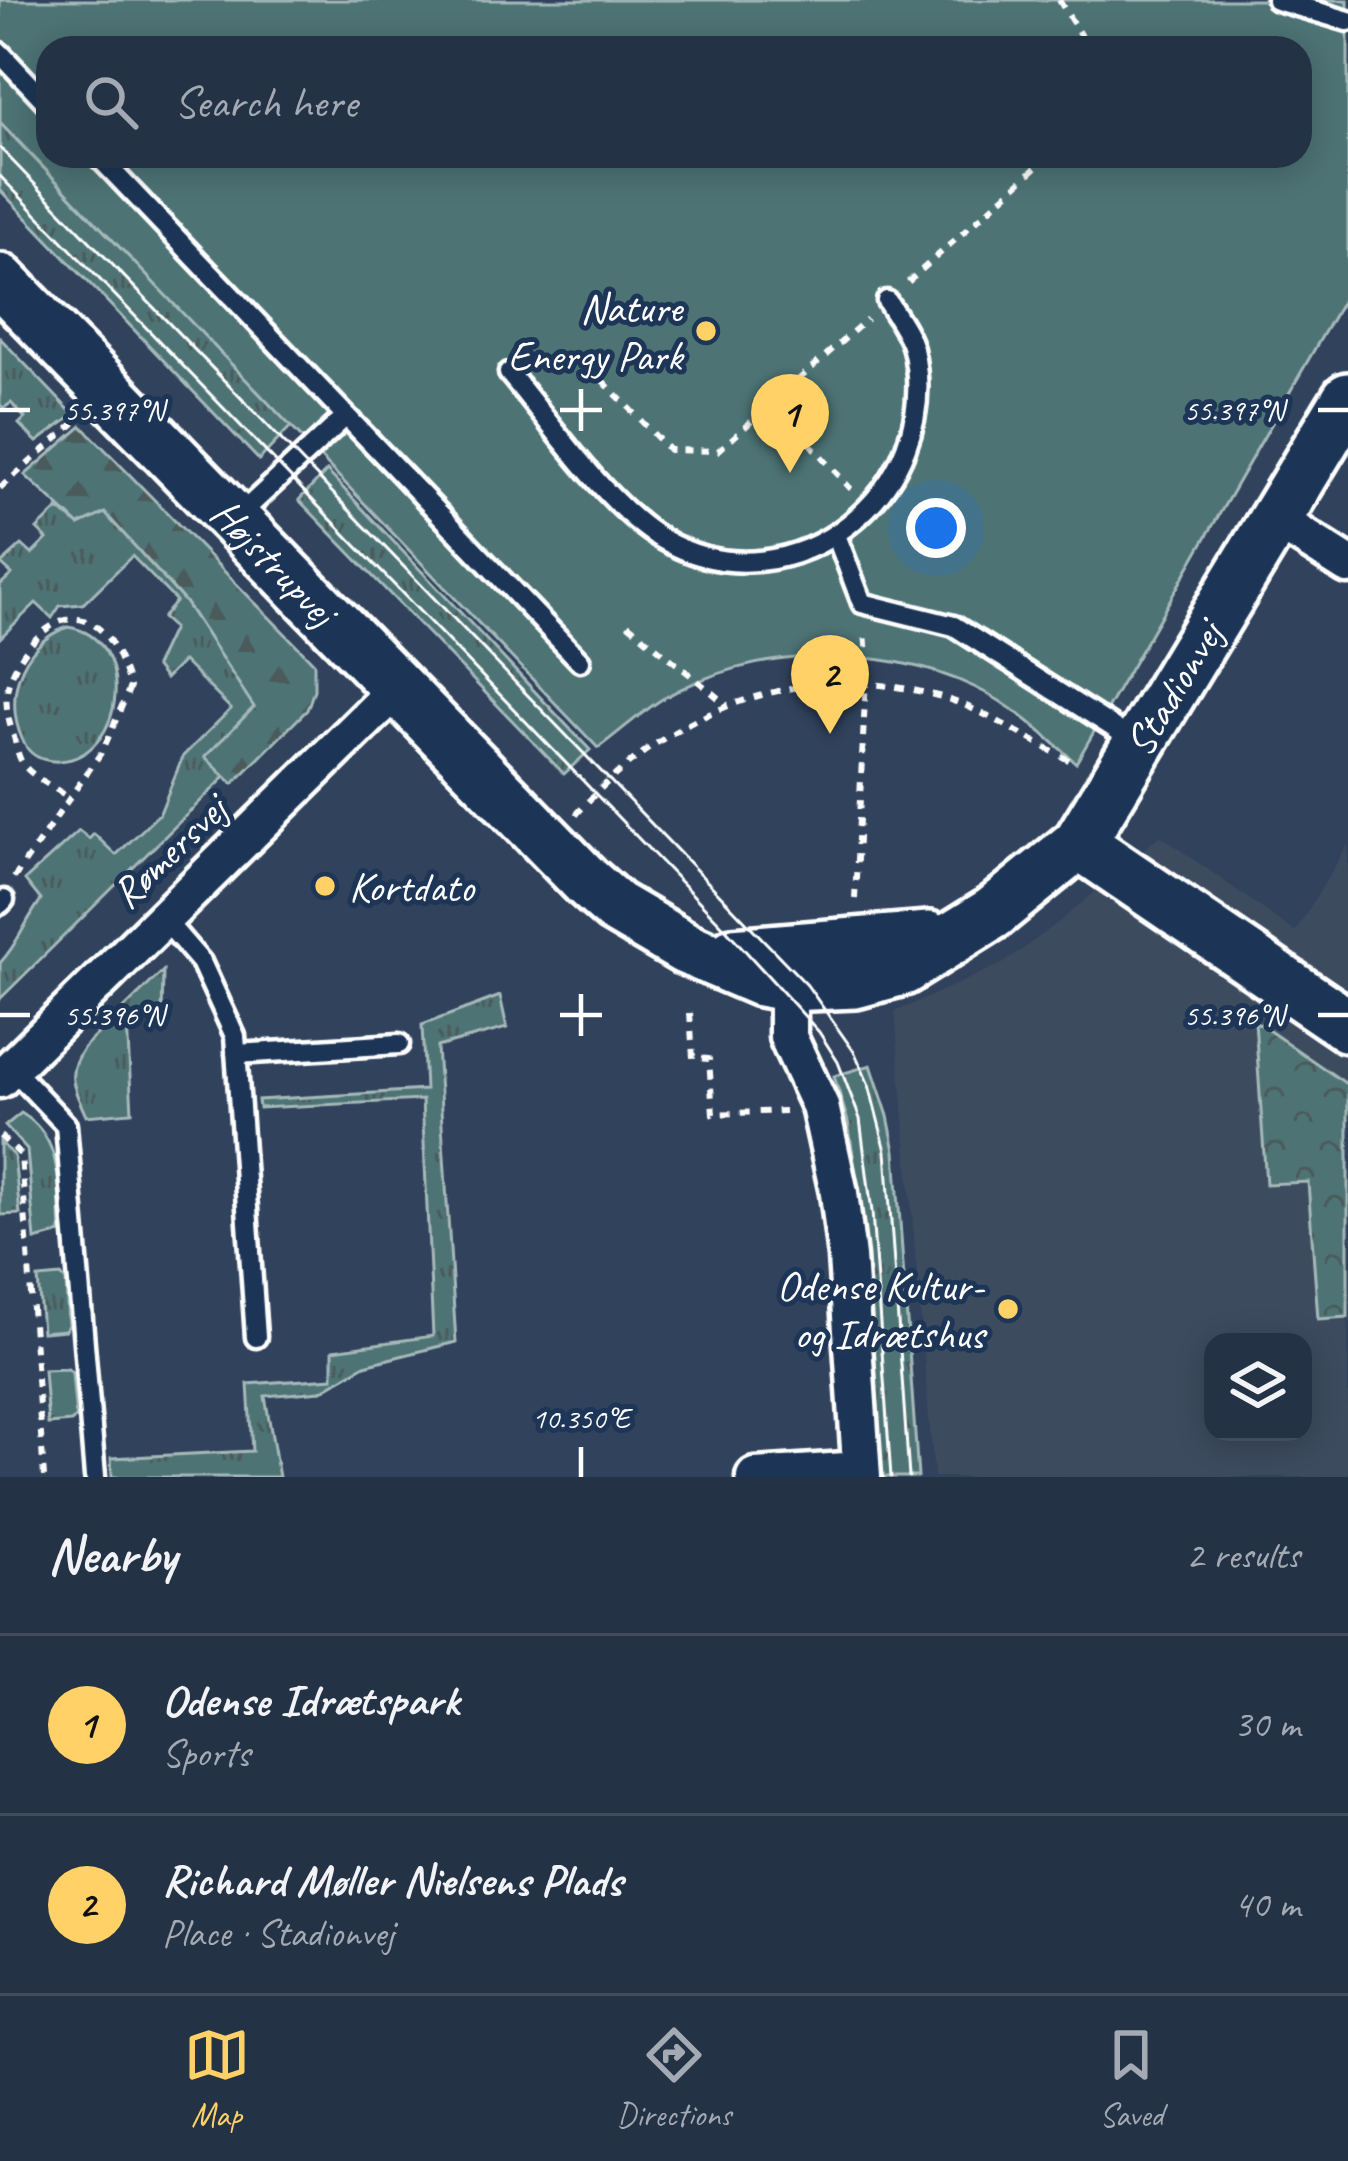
<!DOCTYPE html>
<meta charset="utf-8">
<style>
:root{--surface:#243245;--page:#2c3a4c;--text:#f1f3f6;--muted:#a3aab3;--line:#414d5e;--accent:#ffd166}
body{margin:0;font-family:Caveat,sans-serif;background:var(--page);color:var(--text)}
.controls{position:absolute;right:36px;bottom:36px;display:grid;overflow:hidden;border-radius:24px;box-shadow:0 6px 30px #0003}
.controls button{width:108px;height:108px;display:grid;place-items:center;padding:0;border:0;border-bottom:3px solid var(--line);background:var(--surface);color:var(--text);font:60px sans-serif}
.you{position:absolute;left:936px;top:528px;width:42px;height:42px;margin:-30px;border:9px solid #fff;border-radius:50%;background:#1a73e8;box-shadow:0 0 0 18px #1a73e833}
.badge{display:grid;place-items:center;width:78px;height:78px;border-radius:50%;background:var(--accent);color:#111;font-size:39px;font-weight:700}
.pin{position:absolute;translate:-50% -99px;filter:drop-shadow(0 3px 6px #0008)}
.pin::after{content:'';position:absolute;top:63px;width:42px;height:36px;background:inherit;clip-path:polygon(0 0,100% 0,50% 100%)}
.list{margin:0;padding:0;list-style:none}
h2{display:flex;justify-content:space-between;align-items:center;height:156px;margin:0;padding:0 48px;font-size:51px}
h2 small{font-size:39px;font-weight:400;color:var(--muted)}
.list li{display:grid;grid-template-columns:78px 1fr auto;gap:36px;align-items:center;box-sizing:border-box;height:180px;padding:0 48px;border-top:3px solid var(--line)}
.list b{display:block;font-size:45px;white-space:nowrap}
.list p{margin:0;font-size:39px;white-space:nowrap;color:var(--muted)}
.list em{font-size:39px;font-style:normal;color:var(--muted)}
.icon{flex:none;width:66px;height:66px;fill:none;stroke:currentColor;stroke-width:2;stroke-linecap:round;stroke-linejoin:round}
.map{position:relative;flex:none;width:1348px;height:1477px;overflow:hidden}
.search{position:absolute;background:var(--surface);box-shadow:0 6px 30px #0003;left:36px;right:36px;top:36px;height:132px;display:flex;align-items:center;gap:30px;box-sizing:border-box;padding:0 42px;border-radius:36px;color:var(--muted);font-size:45px}
.sheet{height:516px;background:var(--surface)}
nav{display:flex;justify-content:space-around;align-items:center;box-sizing:border-box;height:168px;border-top:3px solid var(--line);background:var(--surface);font-size:33px;color:var(--muted)}
nav a{display:grid;justify-items:center;gap:6px}
nav .on{color:var(--accent)}
.map>svg:first-child{display:block}
.built{fill:#3d4b5f;fill-rule:evenodd}
.grass{fill:url(#grass-tufts);stroke:#a6b9ba;stroke-width:3}
.forest{fill:url(#forest-firs);stroke:#a6b9ba;stroke-width:3}
.park{fill:url(#park-crowns);stroke:#a6b9ba;stroke-width:3}
.garden{fill:#4d7375;stroke:#a6b9ba;stroke-width:3;fill-rule:evenodd}
.lines{fill:none;stroke-linecap:round;stroke-linejoin:round}
.lane-casing{stroke:#fff;stroke-width:27}
.street-casing{stroke:#fff;stroke-width:45}
.secondary-casing{stroke:#fff;stroke-width:60}
.path{stroke:#fff;stroke-width:6;stroke-dasharray:9 9;stroke-linecap:butt}
.lane{stroke:#1d3557;stroke-width:18}
.street{stroke:#1d3557;stroke-width:36}
.secondary{stroke:#1d3557;stroke-width:51}
.tram{stroke:#fff;stroke-width:3}
.ticks{fill:none;stroke:#fff;stroke-width:4.5}
.poi-dot{fill:#ffd166;stroke:#1d3557;stroke-width:4.5}
.labels{text-anchor:middle;stroke-width:10;stroke-linejoin:round;paint-order:stroke}
.poi-label{font-size:42px;fill:#fff;stroke:#1d3557;text-anchor:end}
.street-label{font-size:42px;fill:#fff;stroke:#1d3557}
.ticks-label{font-size:30px;text-anchor:middle;fill:#fff;stroke:#1d3557;stroke-width:10;stroke-linejoin:round;paint-order:stroke}
</style>
<div class="map">
<svg width="1348" height="1477" viewBox="0 0 1348 1477">
<defs>
<pattern id="grass-tufts" width="24" height="20" patternUnits="userSpaceOnUse" patternTransform="scale(3)"><rect width="24" height="20" fill="#4d7375"/><path d="M3 7l-1-3M5 7V3M7 7l1-3M15 17l-1-3M17 17v-4M19 17l1-3" fill="none" stroke="#4c5a5a"/></pattern>
<pattern id="forest-firs" width="22" height="20" patternUnits="userSpaceOnUse" patternTransform="scale(3)"><rect width="22" height="20" fill="#4d7375"/><path d="M5 1l3.5 6h-7zM16 11l3.5 6h-7z" fill="#4c5a5a"/></pattern>
<pattern id="park-crowns" width="20" height="18" patternUnits="userSpaceOnUse" patternTransform="scale(3)"><rect width="20" height="18" fill="#4d7375"/><path d="M2 6a3 3 0 1 1 6 0M12 15a3 3 0 1 1 6 0" fill="none" stroke="#4c5a5a"/></pattern>
</defs>
<rect width="100%" height="100%" fill="#30425c"/>
<filter id="ink" filterUnits="userSpaceOnUse"><feTurbulence type="fractalNoise" baseFrequency=".00833" numOctaves="2"/><feDisplacementMap in="SourceGraphic" scale="24" xChannelSelector="R" yChannelSelector="G"/><feConvolveMatrix kernelMatrix="1 2 1 2 8 2 1 2 1" color-interpolation-filters="sRGB"/></filter>
<g filter="url(#ink)">
<!-- built -->
<path class="built" d="M 1160,835 L 1295,932 L 1348,844 L 1348,1477 L 934,1477 L 895,1012 L 1004,963 L 1064,918 ZM 1213,1342 L 1303,1342 L 1303,1432 L 1213,1432 Z"/>
<!-- grass -->
<path class="grass" d="M 0,123 L 292,425 L 259,460 L 0,190 Z
M 0,338 L 74,415 L 37,442 L 19,424 L 25,418 L 11,403 L 4,408 L 0,405 Z
M 327,471 L 590,750 L 564,774 L 299,500 Z
M 58,509 L 79,525 L 105,513 L 185,602 L 255,707 L 206,757 L 225,777 L 0,999 L 0,963 C 19,943 25,921 41,900 L 25,880 L 79,831 L 89,839 L 94,834 L 116,855 L 160,813 L 183,756 L 231,709 L 183,661 L 165,679 L 155,666 L 173,628 L 162,618 L 176,601 L 132,556 L 83,604 L 60,606 L 52,618 L 36,603 L 0,638 L 0,585 L 12,574 L 1,564 L 22,545 L 32,554 L 47,539 L 37,529 Z
M 68,627 C 138,637 126,756 60,761 C 47,762 34,758 27,748 C 0,704 19,643 68,627 Z
M 163,971 L 162,1019 L 127,1022 L 132,1112 L 86,1116 C 74,1088 64,1074 84,1047 Z
M 500,996 L 507,1028 L 437,1047 L 456,1342 L 365,1365 L 321,1391 L 265,1396 L 279,1477 L 112,1477 L 111,1458 L 252,1451 L 248,1384 L 333,1378 L 333,1350 L 433,1336 L 422,1100 L 259,1108 L 258,1100 L 425,1090 L 422,1025 Z
M 871,1065 L 888,1116 L 895,1151 L 918,1477 L 880,1477 L 862,1213 L 848,1122 L 834,1076 Z
M 21,1113 C 64,1138 58,1189 61,1233 L 35,1240 L 27,1150 L 5,1126 Z
M 0,1142 L 14,1156 L 20,1214 L 0,1215 Z
M 61,1276 L 66,1281 L 68,1325 L 65,1330 L 42,1332 L 38,1278 Z
M 68,1369 L 72,1373 L 76,1418 L 71,1422 L 48,1424 L 44,1370 Z"/>
<!-- forest -->
<path class="forest" d="M 82,426 L 314,663 L 314,690 L 307,710 L 233,784 L 205,757 L 254,707 L 185,602 L 105,513 L 79,525 L 25,475 Z"/>
<!-- park -->
<path class="park" d="M 1255,1021 L 1348,1085 L 1348,1317 L 1318,1319 L 1308,1182 L 1266,1184 Z"/>
<!-- garden -->
<path class="garden" d="M 0,0 L 1348,0 L 1348,291 L 1076,763 C 1044,734 1013,705 974,687 C 882,643 753,646 664,698 C 641,712 620,732 598,748 L 0,122 ZM 48,48 L 1300,48 L 1300,156 L 48,156 Z"/>
<g class="lines">
<defs>
<path id="lane" d="M 1277,0 L 1348,21
M 0,53 L 48,104
M 98,156 L 580,661
M 509,373 C 551,423 609,509 664,540 C 793,613 945,489 913,349 C 909,333 896,316 887,301
M 235,519 L 346,416
M 836,535 L 862,603 L 954,626 L 1136,742
M 0,904 L 4,900
M 163,918 L 201,962 L 235,1036 L 256,1337
M 236,1054 L 399,1044
M 13,1069 L 66,1125 L 95,1477"/>
<path id="street" d="M 1277,520 L 1348,565
M 788,963 L 788,1037 L 820,1106 L 839,1193 L 847,1257 L 862,1477
M 0,1079 L 399,687
M 755,1477 L 861,1470"/>
<g id="secondary">
<path id="s1" d="M 0,280 L 587,882 L 615,907 L 685,948 L 760,980 L 787,985 L 855,982 L 903,969 L 993,913 L 1079,843 L 1348,399"/>
<path d="M 1079,843 L 1348,1026"/>
<path d="M 733,954 L 929,938"/>
</g>
</defs>
<!-- lane casing -->
<use href="#lane" class="lane-casing"/>
<!-- street casing -->
<use href="#street" class="street-casing"/>
<!-- secondary casing -->
<use href="#secondary" class="secondary-casing"/>
<!-- path -->
<path class="path" d="M 1059,0 L 1082,38 L 1083,48
M 908,282 L 1049,156
M 603,381 L 669,450 L 718,451 L 867,319
M 773,403 L 851,489
M 0,488 L 76,422
M 628,624 L 727,705
M 576,815 C 664,712 800,658 934,695 C 986,709 1027,740 1075,763
M 14,878 L 103,750 L 130,687 C 122,663 111,628 83,620 C 48,611 12,661 7,691 C 5,707 9,722 14,737 C 16,745 18,757 23,764 C 32,777 55,788 68,797
M 855,899 L 867,658 L 865,631
M 690,1013 L 693,1058 L 709,1059 L 713,1114 L 785,1111
M 0,1136 L 21,1155 L 44,1477"/>
<!-- lane -->
<use href="#lane" class="lane"/>
<!-- street -->
<use href="#street" class="street"/>
<!-- secondary -->
<use href="#secondary" class="secondary"/>
<!-- tram -->
<path class="tram" d="M 0,148 L 807,985 L 855,1053 L 869,1085 L 886,1151 L 909,1477
M 0,176 L 721,924 L 819,1032 L 838,1062 L 860,1119 L 872,1212 L 891,1477"/>
</g>
</g>
<!-- ticks -->
<path class="ticks" d="M 581,389 L 581,431M 0,410 L 30,410M 560,410 L 602,410M 1318,410 L 1348,410M 581,994 L 581,1036M 0,1015 L 30,1015M 560,1015 L 602,1015M 1318,1015 L 1348,1015M 581,1447 L 581,1477"/>
<!-- markers -->
<g class="poi-dot">
<circle cx="706" cy="331" r="12"/>
<circle cx="325" cy="886" r="12"/>
<circle cx="1008" cy="1309" r="12"/>
</g>
<g class="labels">
<!-- poi labels -->
<g class="poi-label">
<text x="682" y="322">Nature<tspan x="682" dy="48">Energy Park</tspan></text>
<text x="349" y="901" text-anchor="start">Kortdato</text>
<text x="984" y="1300">Odense Kultur-<tspan x="984" dy="48">og Idrætshus</tspan></text>
</g>
<!-- street labels -->
<g class="street-label">
<text dy="15" stroke="none"><textPath href="#s1" startOffset="393">Højstrupvej</textPath></text>
<text dy="15" stroke="none"><textPath href="#s1" startOffset="1584">Stadionvej</textPath></text>
<text transform="translate(168 851) rotate(-44)" y="15">Rømersvej</text>
</g>
</g>
<g class="ticks-label">
<text x="114" y="420">55.397°N</text>
<text x="1234" y="420">55.397°N</text>
<text x="114" y="1025">55.396°N</text>
<text x="1234" y="1025">55.396°N</text>
<text x="581" y="1428">10.350°E</text>
</g>
</svg>
<div class="controls">
<button><svg class="icon" aria-label="layers" viewBox="0 0 24 24"><path d="M12 4l9 5-9 5-9-5zM3 14l9 5 9-5"/></svg></button>
</div>
<div class="you"></div>
<div class="pin badge" style="left:790px;top:473px">1</div>
<div class="pin badge" style="left:830px;top:734px">2</div>
<div class="search"><svg class="icon" aria-label="search" viewBox="0 0 24 24"><circle cx="10" cy="10" r="6"/><path d="M15 15l6 6"/></svg>Search here</div>
</div>
<section class="sheet">
<h2>Nearby<small>2 results</small></h2>
<ul class="list">
<li><span class="badge">1</span><div><b>Odense Idrætspark</b><p>Sports</p></div><em>30 m</em></li>
<li><span class="badge">2</span><div><b>Richard Møller Nielsens Plads</b><p>Place · Stadionvej</p></div><em>40 m</em></li>
</ul>
</section>
<nav>
<a class="on"><svg class="icon" aria-label="map" viewBox="0 0 24 24"><path d="M3 6l6-2 6 2 6-2v14l-6 2-6-2-6 2zM9 4v14M15 6v14"/></svg>Map</a>
<a><svg class="icon" aria-label="directions" viewBox="0 0 24 24"><path d="M12 3l9 9-9 9-9-9zM9 14v-3h6M13 9l2 2-2 2"/></svg>Directions</a>
<a><svg class="icon" aria-label="saved" viewBox="0 0 24 24"><path d="M7 4h10v16l-5-4-5 4z"/></svg>Saved</a>
</nav>
